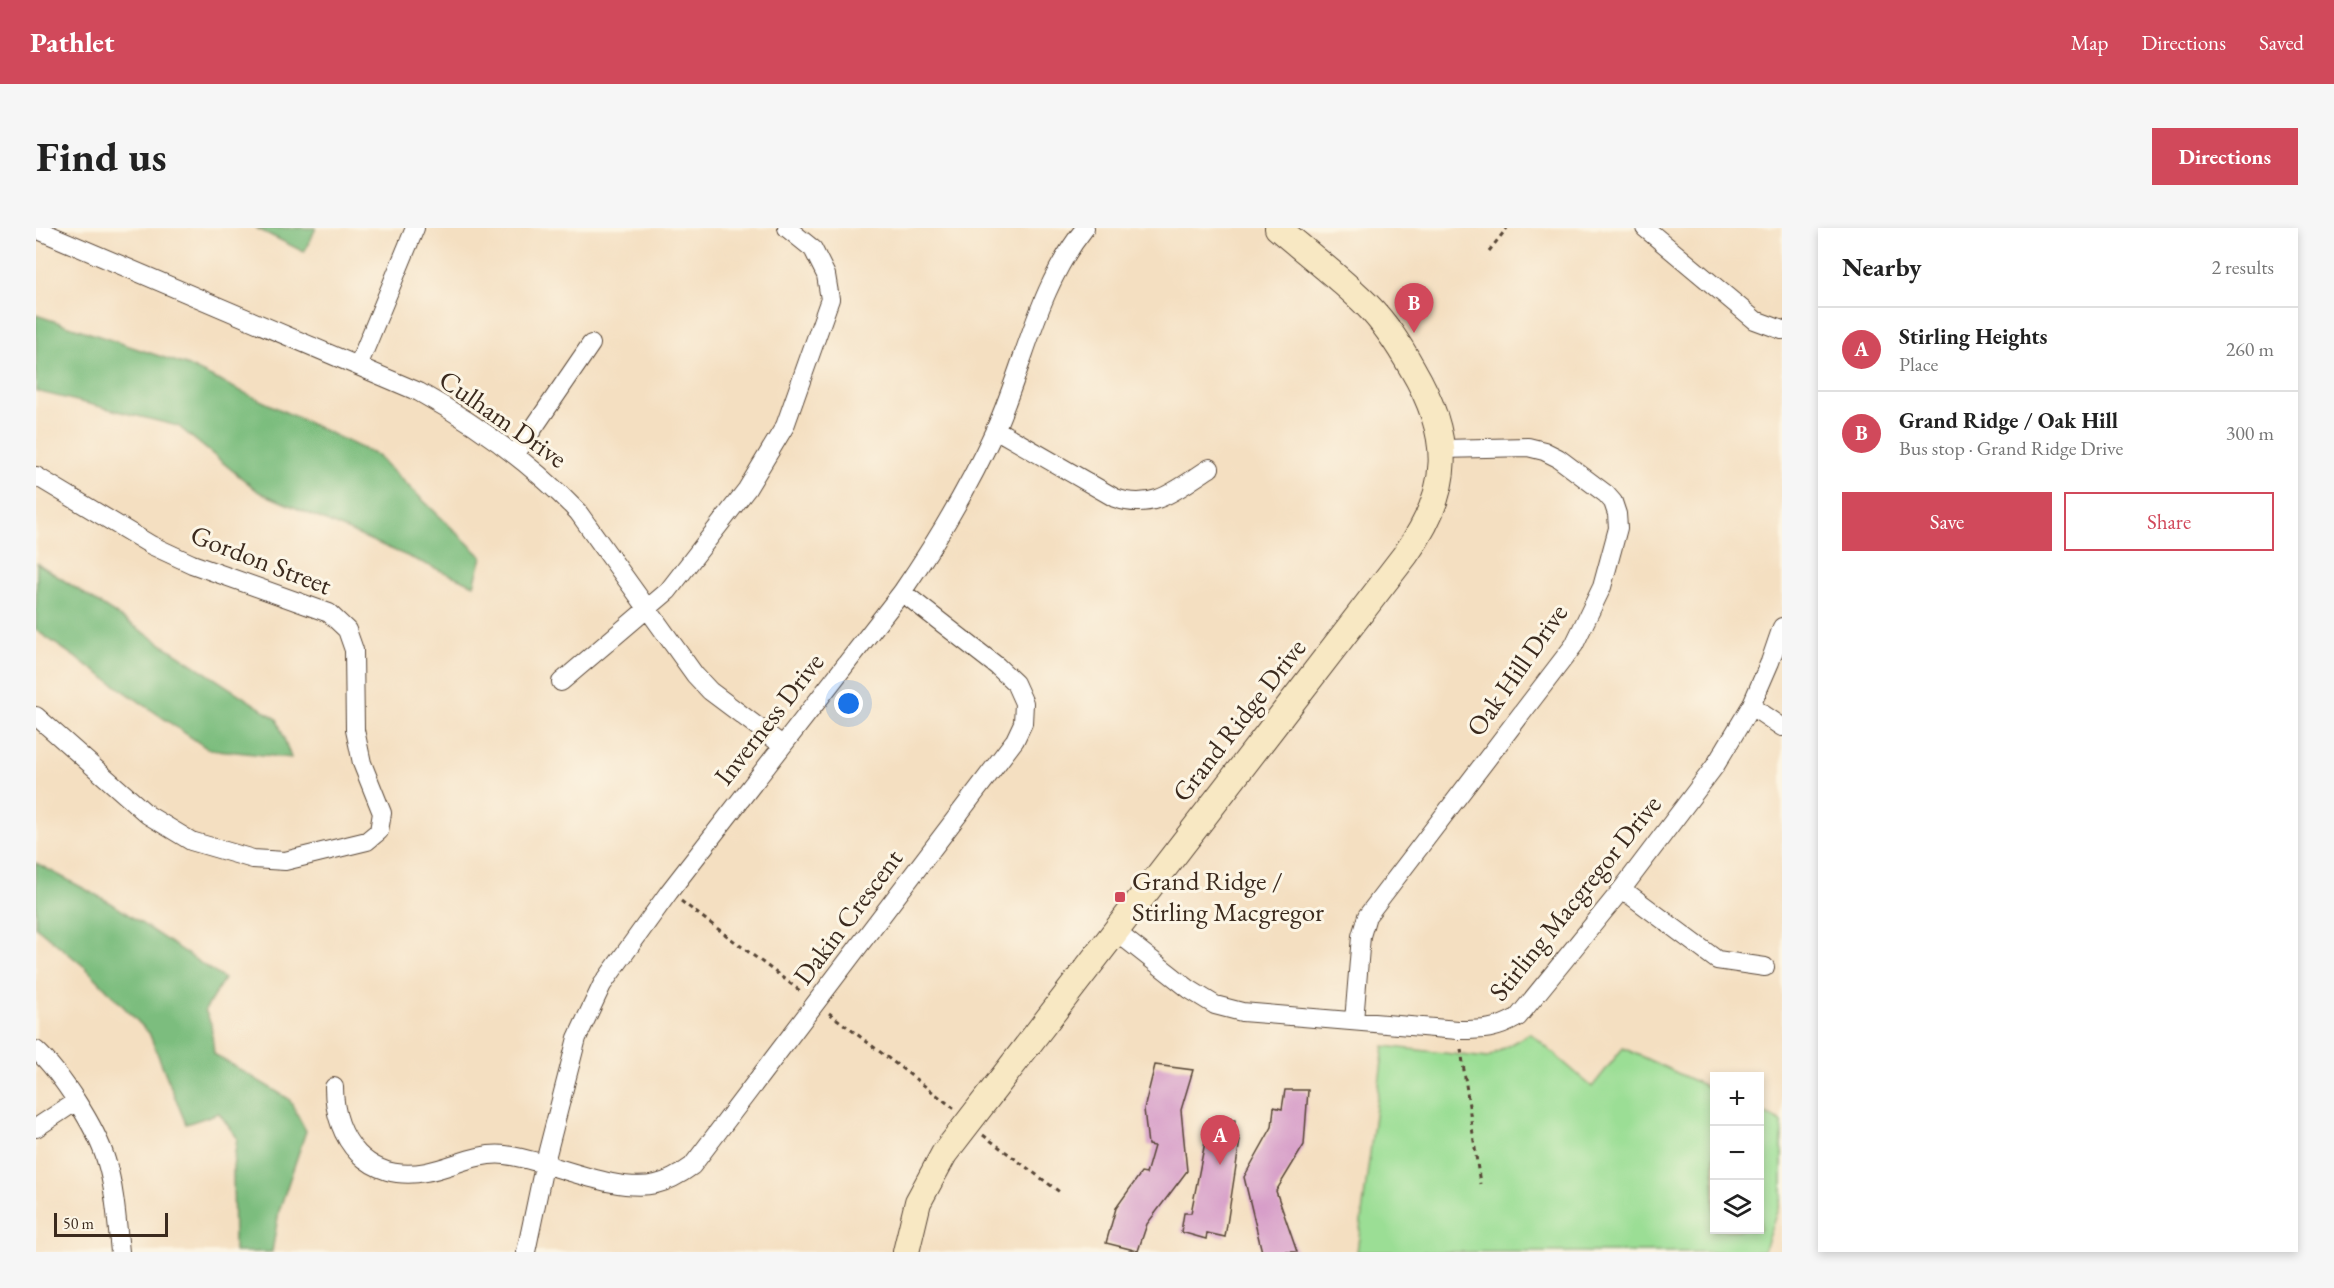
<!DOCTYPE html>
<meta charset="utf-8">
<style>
:root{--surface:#fff;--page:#f6f6f6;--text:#222;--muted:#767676;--line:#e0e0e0;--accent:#d1495b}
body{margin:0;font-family:"EB Garamond",serif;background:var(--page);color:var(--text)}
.controls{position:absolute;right:18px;bottom:18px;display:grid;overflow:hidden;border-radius:0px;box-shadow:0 3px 9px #0003}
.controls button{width:54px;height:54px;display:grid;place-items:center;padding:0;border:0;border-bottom:2px solid var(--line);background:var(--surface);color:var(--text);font:30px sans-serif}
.scale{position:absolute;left:18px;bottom:15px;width:114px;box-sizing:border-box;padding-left:6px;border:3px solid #3b2a1e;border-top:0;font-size:16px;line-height:21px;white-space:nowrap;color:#3b2a1e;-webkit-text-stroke:4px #fcf5e5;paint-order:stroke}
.you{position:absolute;left:813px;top:476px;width:21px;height:21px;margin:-15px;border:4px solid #fff;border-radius:50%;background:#1a73e8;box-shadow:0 0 0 9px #1a73e833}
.badge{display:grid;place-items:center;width:39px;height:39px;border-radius:50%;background:var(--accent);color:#fff;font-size:20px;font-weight:700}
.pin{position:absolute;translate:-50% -50px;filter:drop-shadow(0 2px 3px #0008)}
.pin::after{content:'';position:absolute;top:32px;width:21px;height:18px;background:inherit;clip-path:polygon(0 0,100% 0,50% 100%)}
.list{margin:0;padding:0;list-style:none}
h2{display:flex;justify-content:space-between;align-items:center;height:78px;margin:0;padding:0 24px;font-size:26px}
h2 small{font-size:20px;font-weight:400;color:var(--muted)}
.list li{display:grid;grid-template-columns:39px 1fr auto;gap:18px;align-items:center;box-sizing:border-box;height:84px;padding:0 24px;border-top:2px solid var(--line)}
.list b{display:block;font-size:22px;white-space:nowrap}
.list p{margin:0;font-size:20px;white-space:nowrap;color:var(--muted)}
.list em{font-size:20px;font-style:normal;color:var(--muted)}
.actions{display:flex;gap:12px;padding:18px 24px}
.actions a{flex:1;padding:14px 0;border:2px solid var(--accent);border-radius:0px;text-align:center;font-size:21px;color:var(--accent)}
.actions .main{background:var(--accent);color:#fff}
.icon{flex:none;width:33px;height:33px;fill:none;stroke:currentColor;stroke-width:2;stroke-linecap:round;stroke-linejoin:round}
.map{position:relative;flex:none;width:1746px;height:1024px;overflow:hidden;border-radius:0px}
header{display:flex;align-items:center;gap:36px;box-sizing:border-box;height:84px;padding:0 30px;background:var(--accent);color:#fff}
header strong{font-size:28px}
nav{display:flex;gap:33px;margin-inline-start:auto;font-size:21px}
.intro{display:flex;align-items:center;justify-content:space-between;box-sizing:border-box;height:144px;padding:0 36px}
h1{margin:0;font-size:42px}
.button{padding:15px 27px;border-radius:0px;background:var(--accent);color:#fff;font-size:21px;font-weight:700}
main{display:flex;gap:36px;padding:0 36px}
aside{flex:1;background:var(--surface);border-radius:0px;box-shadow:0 3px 9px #0003}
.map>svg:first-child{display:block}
.green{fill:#9bde95;stroke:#6b845a;stroke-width:1.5}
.forest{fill:#7cbd7e;stroke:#5c744e;stroke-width:1.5}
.building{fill:#d69bc8}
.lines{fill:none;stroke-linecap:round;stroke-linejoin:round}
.street-casing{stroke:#574536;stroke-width:20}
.secondary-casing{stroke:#574536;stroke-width:28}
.path{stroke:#574536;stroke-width:3;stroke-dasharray:4.5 4.5;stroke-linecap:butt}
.street{stroke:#fff;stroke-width:18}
.secondary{stroke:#f8e8c3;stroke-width:26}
.poi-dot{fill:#d1495b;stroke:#fcf5e5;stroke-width:2}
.labels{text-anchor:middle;stroke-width:6;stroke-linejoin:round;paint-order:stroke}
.street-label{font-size:27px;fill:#3b2a1e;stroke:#fcf5e5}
.poi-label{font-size:27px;fill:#3b2a1e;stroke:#fcf5e5;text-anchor:start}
</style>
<header>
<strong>Pathlet</strong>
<nav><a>Map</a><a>Directions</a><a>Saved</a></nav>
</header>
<div class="intro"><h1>Find us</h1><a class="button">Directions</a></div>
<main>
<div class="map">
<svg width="1746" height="1024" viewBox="0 0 1746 1024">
<rect width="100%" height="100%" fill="#fcf5e5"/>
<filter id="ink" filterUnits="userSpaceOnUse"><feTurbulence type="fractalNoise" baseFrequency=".0167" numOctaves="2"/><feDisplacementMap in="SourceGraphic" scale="12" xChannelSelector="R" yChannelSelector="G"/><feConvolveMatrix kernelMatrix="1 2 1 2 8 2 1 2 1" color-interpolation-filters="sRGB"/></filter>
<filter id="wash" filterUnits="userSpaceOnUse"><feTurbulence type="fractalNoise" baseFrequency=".008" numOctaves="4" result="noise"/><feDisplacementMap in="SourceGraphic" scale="24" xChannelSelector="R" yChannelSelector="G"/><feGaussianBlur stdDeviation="1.35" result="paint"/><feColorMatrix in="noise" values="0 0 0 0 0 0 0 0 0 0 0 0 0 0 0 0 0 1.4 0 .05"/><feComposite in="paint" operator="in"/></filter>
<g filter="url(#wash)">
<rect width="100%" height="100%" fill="#f4dfc1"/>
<!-- green -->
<path class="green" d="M 1494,805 L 1556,859 L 1587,820 L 1678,862 L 1678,1002 L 1724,1002 L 1724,883 L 1746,894 L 1746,969 L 1727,1024 L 1321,1024 L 1348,818 L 1451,830 Z"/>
<!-- forest -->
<path class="forest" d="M 220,0 L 280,0 L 268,24 Z
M 0,87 L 150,137 L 340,227 L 446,329 L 438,357 L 223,264 L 142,198 L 0,163 Z
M 1,335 L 241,491 L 255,530 L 172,521 L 0,402 Z
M 0,635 L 75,675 L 188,751 L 169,782 L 175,796 L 178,826 L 253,871 L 270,903 L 243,983 L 236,1024 L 198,1024 L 197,939 L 201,910 L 183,885 L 150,896 L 113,805 L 50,740 L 0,699 Z"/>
<g id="blocks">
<!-- building -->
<path class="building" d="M 1119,837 L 1157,842 L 1145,882 L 1151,943 L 1111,996 L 1102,1023 L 1070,1015 L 1080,980 L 1105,945 L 1110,946 L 1118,918 L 1112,917 L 1108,881 Z
M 1249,862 L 1272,862 L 1268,917 L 1240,963 L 1261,1024 L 1226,1024 L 1208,949 L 1236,899 L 1238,879 L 1246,881 Z
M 1181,888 L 1199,892 L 1198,902 L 1204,912 L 1189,1009 L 1171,1005 L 1170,1011 L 1145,1004 L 1148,985 L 1155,985 L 1171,904 L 1179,897 Z"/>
</g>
</g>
<g filter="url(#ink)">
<use href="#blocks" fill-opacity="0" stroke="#574536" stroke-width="1.5"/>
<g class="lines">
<defs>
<path id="street" d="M 1609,0 L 1719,92 L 1746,102
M 0,1 L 383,164 C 441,196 496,236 542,284 L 659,447 L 674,463 L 746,517
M 322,138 L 379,0
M 959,201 L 1079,270 C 1119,284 1142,260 1174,240
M 479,227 L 555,116
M 0,248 L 115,317 L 156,336 L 293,385 L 311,402 L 318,422 L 319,502 L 326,535 L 346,585 L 343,603 L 331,613 L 249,633 L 217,631 L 155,613 L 112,587 L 0,488
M 525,454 L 632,363 L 711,261 L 749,198 L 794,71 L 790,47 L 777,21 L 751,0
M 1715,478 L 1746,499
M 1586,661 L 1681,732 L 1729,739
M 1078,702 L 1153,761 L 1179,777 L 1206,784 L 1422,802 C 1447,802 1460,802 1482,789 L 1586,661 L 1679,538 L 1715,478 L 1734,434 L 1746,399
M 1318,793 L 1325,708 L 1331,688 L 1538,417 L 1566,359 L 1582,300 L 1581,286 L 1577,274 L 1570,266 L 1522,230 L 1508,223 L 1492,219 L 1407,221
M 0,822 C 25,845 60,899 70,932 C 79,961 81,994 84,1024
M 298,859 C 298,912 332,955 390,944 C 417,939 441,924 469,927 C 513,932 577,966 620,956 C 634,953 645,946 656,938 L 979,512 L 987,495 L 988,475 L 979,455 L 961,438 L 866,364
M 0,900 L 39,874
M 490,1024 L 508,938 L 541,810 L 566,757 L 633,664 L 866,364 C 901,313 933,259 959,202 C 990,133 1001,60 1049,0"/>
<path id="secondary" d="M 870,1024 L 882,974 L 908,926 L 1370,326 C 1417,260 1416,208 1376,140 C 1363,117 1350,96 1331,77 C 1304,50 1271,25 1242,0"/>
</defs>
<!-- street casing -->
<use href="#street" class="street-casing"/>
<!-- secondary casing -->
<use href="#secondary" class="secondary-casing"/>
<!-- path -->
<path class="path" d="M 1453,23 L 1471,0
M 645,673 L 767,765
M 793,785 L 919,881
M 1425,821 L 1444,956
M 947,907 L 1025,965"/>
<!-- street -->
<use href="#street" class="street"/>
<!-- secondary -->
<use href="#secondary" class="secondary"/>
</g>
</g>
<!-- markers -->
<rect class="poi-dot" x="1078" y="663" width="12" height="12" rx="3"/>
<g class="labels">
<!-- street labels -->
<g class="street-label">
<text transform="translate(467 191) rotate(35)" y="9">Culham Drive</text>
<text transform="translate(225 332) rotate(21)" y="9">Gordon Street</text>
<text transform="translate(1481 442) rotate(-55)" y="9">Oak Hill Drive</text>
<text transform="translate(733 491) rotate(-52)" y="9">Inverness Drive</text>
<text transform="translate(1203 492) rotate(-52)" y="9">Grand Ridge Drive</text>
<text transform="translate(1539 670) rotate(-51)" y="9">Stirling Macgregor Drive</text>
<text transform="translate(812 689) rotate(-53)" y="9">Dakin Crescent</text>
</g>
<!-- poi labels -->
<g class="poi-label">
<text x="1096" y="662">Grand Ridge /<tspan x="1096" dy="31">Stirling Macgregor</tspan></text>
</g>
</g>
</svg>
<div class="controls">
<button>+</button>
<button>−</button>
<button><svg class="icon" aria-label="layers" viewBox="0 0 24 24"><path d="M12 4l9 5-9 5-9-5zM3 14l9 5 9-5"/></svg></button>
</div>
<div class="scale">50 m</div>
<div class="you"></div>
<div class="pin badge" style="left:1184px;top:937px">A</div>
<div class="pin badge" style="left:1378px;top:105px">B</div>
</div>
<aside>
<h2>Nearby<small>2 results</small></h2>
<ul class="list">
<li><span class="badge">A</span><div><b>Stirling Heights</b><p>Place</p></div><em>260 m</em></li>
<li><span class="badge">B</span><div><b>Grand Ridge / Oak Hill</b><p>Bus stop · Grand Ridge Drive</p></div><em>300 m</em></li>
</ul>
<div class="actions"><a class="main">Save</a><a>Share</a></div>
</aside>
</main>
